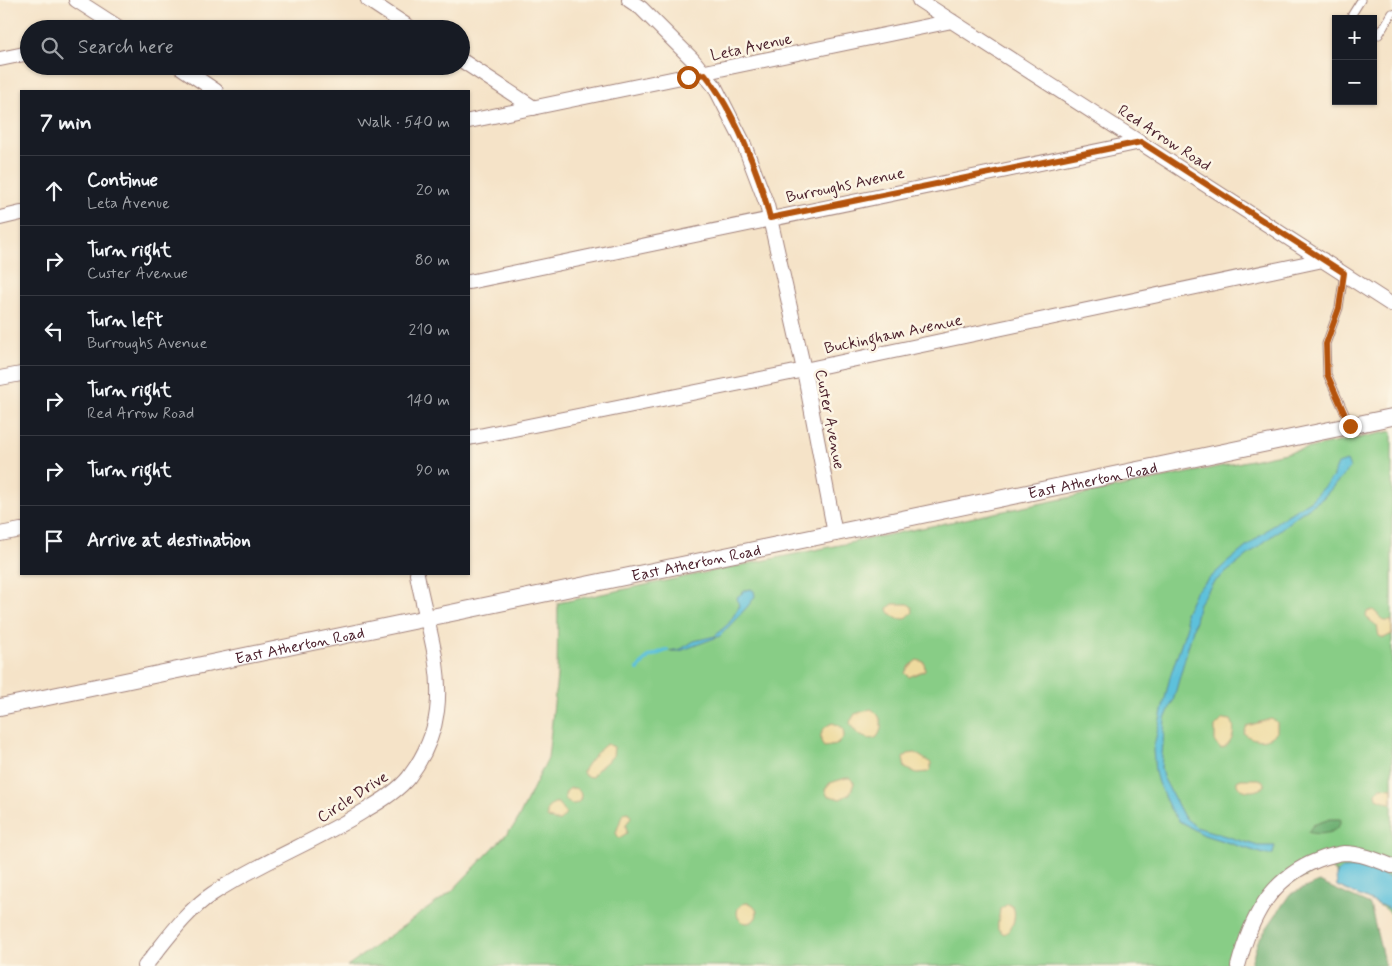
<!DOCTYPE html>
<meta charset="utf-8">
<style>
:root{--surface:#171b24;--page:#20242c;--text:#f1f3f6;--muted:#9ea1a6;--line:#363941}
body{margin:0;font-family:Mynerve,sans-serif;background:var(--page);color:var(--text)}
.controls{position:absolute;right:15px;top:15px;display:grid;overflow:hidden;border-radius:0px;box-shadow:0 1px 4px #0004}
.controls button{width:45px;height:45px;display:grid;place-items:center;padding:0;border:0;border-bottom:1px solid var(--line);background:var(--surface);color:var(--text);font:25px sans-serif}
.stop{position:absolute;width:15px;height:15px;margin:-11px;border:4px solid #b45309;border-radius:50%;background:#fff}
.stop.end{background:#b45309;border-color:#fff;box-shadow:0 1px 5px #0008}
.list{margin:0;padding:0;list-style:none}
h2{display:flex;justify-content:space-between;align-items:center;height:65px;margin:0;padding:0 20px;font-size:21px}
h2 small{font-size:16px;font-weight:400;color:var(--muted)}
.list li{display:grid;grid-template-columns:32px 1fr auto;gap:15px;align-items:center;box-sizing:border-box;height:70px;padding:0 20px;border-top:1px solid var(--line)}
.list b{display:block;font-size:19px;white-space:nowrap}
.list p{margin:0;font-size:16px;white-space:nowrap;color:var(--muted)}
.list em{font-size:16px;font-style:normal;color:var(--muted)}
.icon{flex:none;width:28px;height:28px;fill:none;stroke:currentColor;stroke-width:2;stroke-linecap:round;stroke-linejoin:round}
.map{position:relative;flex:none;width:1392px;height:966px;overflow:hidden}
.search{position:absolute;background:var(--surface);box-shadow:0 1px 4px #0004;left:20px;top:20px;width:450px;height:55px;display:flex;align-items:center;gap:12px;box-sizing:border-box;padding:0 18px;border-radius:28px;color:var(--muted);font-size:19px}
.panel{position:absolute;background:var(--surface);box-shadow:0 1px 4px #0004;left:20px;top:90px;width:450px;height:485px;border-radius:0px}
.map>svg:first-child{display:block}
.green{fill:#88cd86;stroke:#697658}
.forest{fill:#6eb073;stroke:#5c684f}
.sand{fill:#eeda9e;stroke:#9c7c64}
.water{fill:#5dc1db;stroke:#547083}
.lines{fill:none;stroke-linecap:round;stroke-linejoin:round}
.stream{stroke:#5dc1db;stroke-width:4}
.service-casing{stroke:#a0817a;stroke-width:9}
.minor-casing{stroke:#a0817a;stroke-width:16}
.tertiary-casing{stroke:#a0817a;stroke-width:18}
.service{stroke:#fff;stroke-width:7}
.minor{stroke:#fff;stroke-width:14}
.tertiary{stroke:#fff;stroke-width:16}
.route{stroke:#b45309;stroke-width:6}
.labels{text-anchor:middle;stroke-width:5;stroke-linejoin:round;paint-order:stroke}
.street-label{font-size:16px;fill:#4a1f2b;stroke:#fcf5e5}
</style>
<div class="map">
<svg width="1392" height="966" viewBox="0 0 1392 966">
<rect width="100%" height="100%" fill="#fcf5e5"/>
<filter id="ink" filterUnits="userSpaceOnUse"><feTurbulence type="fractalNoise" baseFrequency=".02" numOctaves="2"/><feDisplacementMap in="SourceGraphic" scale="10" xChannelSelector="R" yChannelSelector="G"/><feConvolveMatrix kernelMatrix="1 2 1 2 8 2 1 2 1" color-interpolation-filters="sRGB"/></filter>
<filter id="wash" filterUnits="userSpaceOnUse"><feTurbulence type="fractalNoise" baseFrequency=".0096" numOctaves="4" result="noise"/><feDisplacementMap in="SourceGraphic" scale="20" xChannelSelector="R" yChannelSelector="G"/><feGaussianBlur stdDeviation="1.12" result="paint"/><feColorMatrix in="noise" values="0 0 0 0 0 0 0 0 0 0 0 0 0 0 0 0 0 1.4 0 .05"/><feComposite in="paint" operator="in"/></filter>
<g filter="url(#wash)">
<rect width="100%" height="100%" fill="#f5e3c8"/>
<!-- green -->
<path class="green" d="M 1392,431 L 1392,914 L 1376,903 L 1337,886 L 1336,872 L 1329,868 L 1321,869 L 1262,897 L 1232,966 L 347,966 L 451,892 L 515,825 L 548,758 L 557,676 L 558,603 Z"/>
<!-- forest -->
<path class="forest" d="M 1330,819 L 1341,819 C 1340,834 1319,836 1308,832 L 1313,825 Z
M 1319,882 L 1370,905 L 1385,966 L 1250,966 L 1258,941 L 1290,894 Z"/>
<!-- sand -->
<path class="sand" d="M 893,604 L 908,604 L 912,607 L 913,612 L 905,619 L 896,618 L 889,612 L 888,608 Z
M 1373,610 L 1385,621 L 1392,621 L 1392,634 L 1384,638 L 1379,636 L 1377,626 L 1366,617 L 1367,612 Z
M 917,660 L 924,662 L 925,670 L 909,677 L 905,673 L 909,666 Z
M 871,709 C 882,715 884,728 877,737 C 868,743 852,732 850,722 L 855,714 Z
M 1223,719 L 1231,720 C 1237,730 1232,746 1221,749 L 1215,743 L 1215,727 Z
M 1271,719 L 1277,722 L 1277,732 C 1269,742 1253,742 1244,733 L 1247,726 Z
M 833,723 L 843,728 L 844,737 L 836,745 L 824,747 C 817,738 822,726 833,723 Z
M 607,744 L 614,747 L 613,756 L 596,771 L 592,777 L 585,776 L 583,772 C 585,765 601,747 607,744 Z
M 915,753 L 931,763 L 931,769 L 928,772 L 917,773 L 905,768 L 903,758 L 908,754 Z
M 846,778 L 850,778 L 854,783 L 850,794 L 840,799 L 827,795 L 825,789 L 830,783 Z
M 1241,779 L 1259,779 L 1263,781 L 1265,785 C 1258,793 1243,793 1237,785 L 1237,781 Z
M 1381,787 L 1392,788 L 1392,804 L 1377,798 L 1376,793 Z
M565 796a8 8 0 1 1 16 0a8 8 0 1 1-16 0Z
M 554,803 L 558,803 L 566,814 L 560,821 L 555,821 L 547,817 L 547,809 Z
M 628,812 L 631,817 L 626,825 L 627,833 L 619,838 L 616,833 L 623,813 Z
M737 913a10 10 0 1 1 20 0a10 10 0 1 1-20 0Z
M 1008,904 L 1013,907 C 1017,915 1013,930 1004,934 L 998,929 C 997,922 1000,915 1000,909 Z"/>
<!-- water -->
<path class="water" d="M 1347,461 L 1350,468 L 1323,498 L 1298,515 L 1213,583 L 1199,603 L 1192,633 L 1173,701 L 1165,719 L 1161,768 L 1163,777 L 1184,817 L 1196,827 L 1258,846 L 1275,846 L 1273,854 L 1267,855 L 1204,835 L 1179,821 L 1170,809 L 1158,783 L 1155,772 L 1153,750 L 1170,677 L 1187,626 L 1185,613 L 1195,592 L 1224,565 L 1278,521 L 1311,500 L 1332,478 L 1338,464 Z
M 751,589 L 754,591 L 755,596 L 748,606 L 720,636 L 680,651 L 668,651 L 681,649 L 694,641 L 715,636 L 729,623 L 739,607 L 737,597 L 746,590 Z
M 1361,868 L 1382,874 L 1392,879 L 1392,910 L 1337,886 L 1336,876 L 1340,869 Z"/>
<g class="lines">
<!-- stream -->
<path class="stream" d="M 638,669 L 648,657 L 667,650"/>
</g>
</g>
<g filter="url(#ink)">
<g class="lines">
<defs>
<path id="service" d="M 1351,16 L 1361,0
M 1379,35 L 1392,13
M 1344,273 L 1339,308 L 1326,344 L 1327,374 L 1350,425"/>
<path id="minor" d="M 76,0 L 121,29
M 368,0 L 412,29
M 629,0 L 641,8 L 693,60 L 715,87 L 743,142 L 767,205 L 804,370 L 835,534
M 919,0 L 1392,305
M 0,59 L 29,53
M 461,60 L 534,108
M 179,66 L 216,91
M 469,121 L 952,21
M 0,218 L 21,213
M 469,282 L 1141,142
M 0,378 L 21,374
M 469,438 L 790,373 L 1323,260
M 0,534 L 21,530
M 145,966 C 165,942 185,912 212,894 C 260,862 315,842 364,811 C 380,802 398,791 409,777 C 423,758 434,735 437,711 C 443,664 425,619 417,574
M 1238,966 C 1251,918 1269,879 1318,860 C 1326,857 1335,854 1344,853 C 1360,853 1377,860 1392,866"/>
<g id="tertiary">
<path id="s1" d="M 0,707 L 1392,417"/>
</g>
</defs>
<!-- service casing -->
<use href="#service" class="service-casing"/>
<!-- minor casing -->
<use href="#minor" class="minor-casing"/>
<!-- tertiary casing -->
<use href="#tertiary" class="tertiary-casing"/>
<!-- service -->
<use href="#service" class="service"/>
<!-- minor -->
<use href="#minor" class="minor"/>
<!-- tertiary -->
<use href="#tertiary" class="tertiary"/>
</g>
</g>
<g class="lines" filter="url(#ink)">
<!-- route -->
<path class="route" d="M 688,77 L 705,74 C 734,111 759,172 770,218 L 1141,142 L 1344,273 L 1339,308 L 1326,344 L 1327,374 L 1350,426"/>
</g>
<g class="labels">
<!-- street labels -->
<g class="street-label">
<text transform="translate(751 46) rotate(-12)" y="6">Leta Avenue</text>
<text transform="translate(1165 137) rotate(33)" y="6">Red Arrow Road</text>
<text transform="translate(845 184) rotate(-12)" y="6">Burroughs Avenue</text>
<text transform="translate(893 333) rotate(-12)" y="6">Buckingham Avenue</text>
<text transform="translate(831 419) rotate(79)" y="6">Custer Avenue</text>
<text dy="6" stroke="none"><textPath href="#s1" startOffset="1116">East Atherton Road</textPath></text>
<text dy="6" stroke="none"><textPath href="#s1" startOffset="711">East Atherton Road</textPath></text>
<text dy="6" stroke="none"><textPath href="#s1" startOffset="306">East Atherton Road</textPath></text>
<text transform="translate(352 796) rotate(-33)" y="6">Circle Drive</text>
</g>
</g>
</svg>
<div class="controls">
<button>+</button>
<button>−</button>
</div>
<div class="stop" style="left:688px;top:77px"></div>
<div class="stop end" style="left:1350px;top:426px"></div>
<div class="search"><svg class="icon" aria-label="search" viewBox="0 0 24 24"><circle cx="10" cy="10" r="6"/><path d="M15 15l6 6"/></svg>Search here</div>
<section class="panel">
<h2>7 min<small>Walk · 540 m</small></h2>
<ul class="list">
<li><svg class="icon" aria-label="ahead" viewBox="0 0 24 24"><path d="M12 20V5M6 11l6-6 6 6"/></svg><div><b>Continue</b><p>Leta Avenue</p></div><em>20 m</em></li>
<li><svg class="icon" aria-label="right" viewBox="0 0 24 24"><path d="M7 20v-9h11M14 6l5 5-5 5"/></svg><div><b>Turn right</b><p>Custer Avenue</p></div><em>80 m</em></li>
<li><svg class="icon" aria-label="left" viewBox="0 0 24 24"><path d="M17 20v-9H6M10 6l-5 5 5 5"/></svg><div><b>Turn left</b><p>Burroughs Avenue</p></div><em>210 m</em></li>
<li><svg class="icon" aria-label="right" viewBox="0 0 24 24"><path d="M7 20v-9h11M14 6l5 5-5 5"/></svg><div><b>Turn right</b><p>Red Arrow Road</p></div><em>140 m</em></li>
<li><svg class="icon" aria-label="right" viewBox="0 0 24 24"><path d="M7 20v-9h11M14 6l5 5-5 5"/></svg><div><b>Turn right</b></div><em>90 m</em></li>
<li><svg class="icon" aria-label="arrive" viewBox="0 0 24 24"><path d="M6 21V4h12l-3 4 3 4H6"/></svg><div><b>Arrive at destination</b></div></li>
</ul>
</section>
</div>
